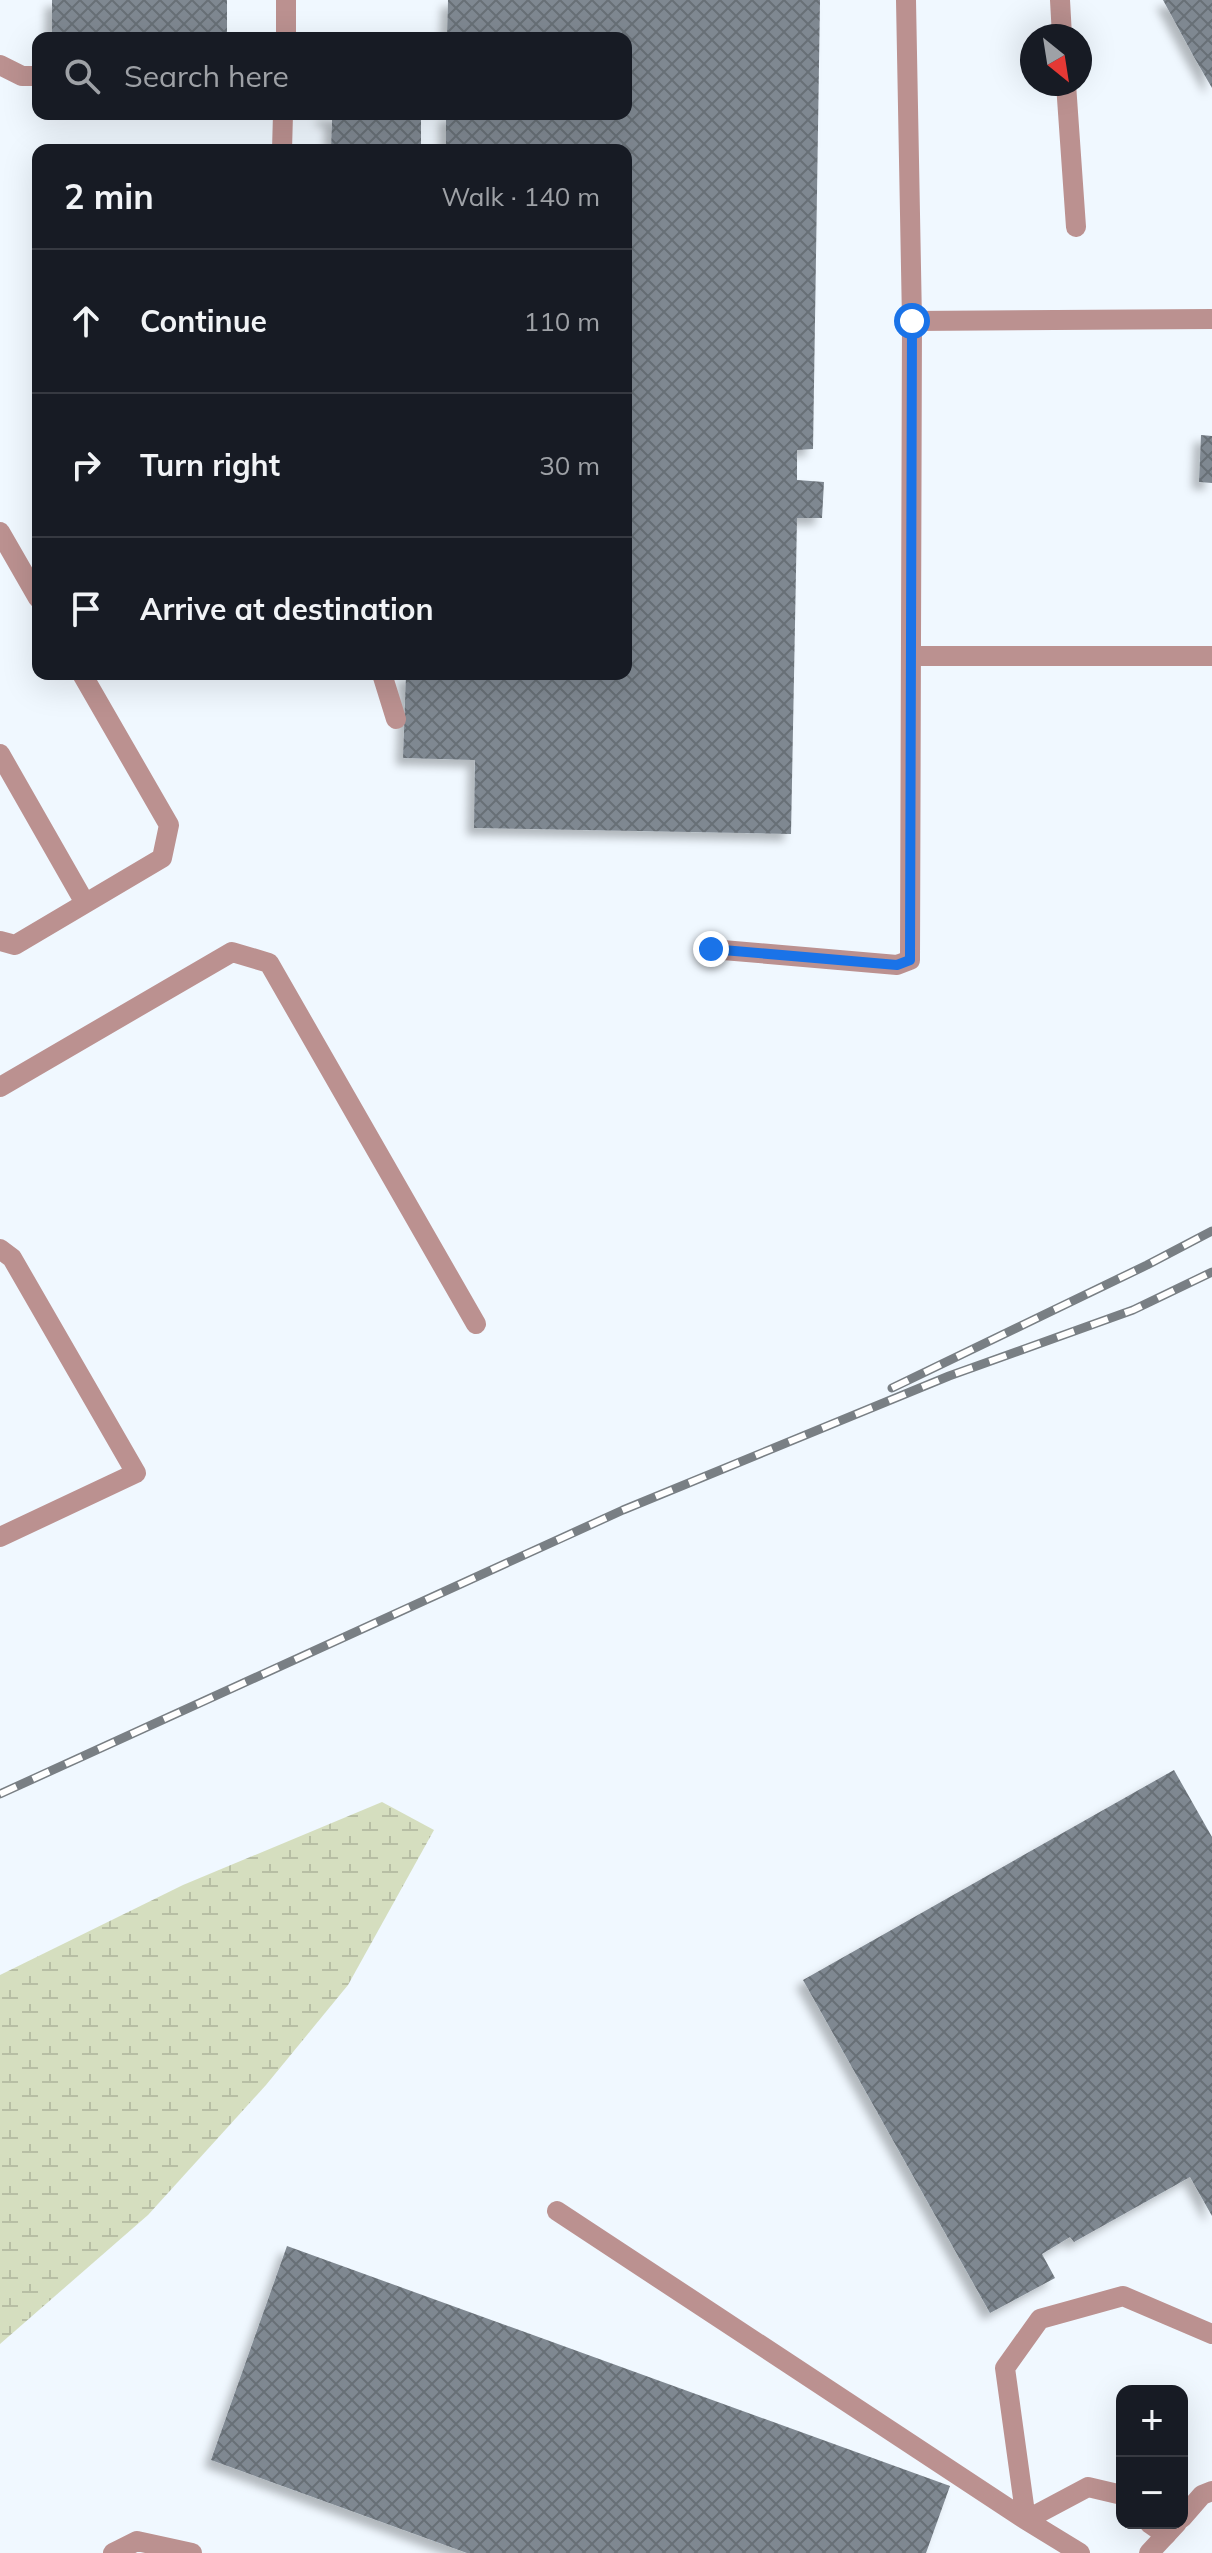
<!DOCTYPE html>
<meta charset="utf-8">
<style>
:root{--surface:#171b24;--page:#20242c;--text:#f1f3f6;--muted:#9ea1a6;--line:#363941}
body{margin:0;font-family:Mulish,sans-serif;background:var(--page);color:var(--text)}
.controls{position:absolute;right:24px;bottom:24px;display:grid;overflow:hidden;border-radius:16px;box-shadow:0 8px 32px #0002}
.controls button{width:72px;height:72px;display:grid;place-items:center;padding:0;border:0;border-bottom:2px solid var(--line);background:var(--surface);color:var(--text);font:40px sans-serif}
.compass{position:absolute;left:1020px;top:24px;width:72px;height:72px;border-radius:50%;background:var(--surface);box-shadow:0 8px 32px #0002;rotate:150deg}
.stop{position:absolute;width:24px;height:24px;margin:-18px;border:6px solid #1a73e8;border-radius:50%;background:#fff}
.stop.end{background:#1a73e8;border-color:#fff;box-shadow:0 2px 8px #0008}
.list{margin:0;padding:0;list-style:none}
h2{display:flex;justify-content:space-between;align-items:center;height:104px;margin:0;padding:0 32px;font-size:34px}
h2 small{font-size:26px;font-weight:400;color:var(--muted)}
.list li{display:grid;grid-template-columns:52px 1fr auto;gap:24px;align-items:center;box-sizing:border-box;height:144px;padding:0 32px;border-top:2px solid var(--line)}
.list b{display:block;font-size:30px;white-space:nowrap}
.list em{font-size:26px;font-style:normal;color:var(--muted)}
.icon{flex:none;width:44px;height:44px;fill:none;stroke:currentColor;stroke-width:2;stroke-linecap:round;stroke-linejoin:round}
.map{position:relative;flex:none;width:1212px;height:2553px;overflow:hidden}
.search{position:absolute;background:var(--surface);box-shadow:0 8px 32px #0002;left:32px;top:32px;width:600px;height:88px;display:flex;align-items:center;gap:20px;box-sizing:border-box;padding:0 28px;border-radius:16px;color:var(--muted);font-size:30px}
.panel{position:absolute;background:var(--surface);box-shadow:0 8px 32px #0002;left:32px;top:144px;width:600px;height:536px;border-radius:16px}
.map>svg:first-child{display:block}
.wetland{fill:url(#wetland-marsh)}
.building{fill:url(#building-cross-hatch);filter:url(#shadow)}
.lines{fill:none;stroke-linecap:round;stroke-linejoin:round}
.service{stroke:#bb9190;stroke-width:20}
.minor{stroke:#bb9190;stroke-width:20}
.rail-casing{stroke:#797f84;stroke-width:9}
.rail{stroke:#fff;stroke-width:6;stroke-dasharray:18;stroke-linecap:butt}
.route{stroke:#1a73e8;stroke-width:10}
</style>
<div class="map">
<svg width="1212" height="2553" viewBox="0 0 1212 2553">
<defs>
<pattern id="wetland-marsh" width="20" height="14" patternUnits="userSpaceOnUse" patternTransform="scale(2)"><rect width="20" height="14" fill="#d5debf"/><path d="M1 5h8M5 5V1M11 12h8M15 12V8" fill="none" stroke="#b7bea4"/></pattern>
<pattern id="building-cross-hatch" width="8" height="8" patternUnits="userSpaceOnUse" patternTransform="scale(2)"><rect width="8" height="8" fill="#7f8891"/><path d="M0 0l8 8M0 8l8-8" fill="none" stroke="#686f76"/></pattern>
<filter id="shadow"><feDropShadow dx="-7" dy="7" stdDeviation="4" flood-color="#0004"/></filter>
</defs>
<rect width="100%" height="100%" fill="#f0f8ff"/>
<!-- wetland -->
<path class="wetland" d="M 382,1802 L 434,1830 L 348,1985 L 266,2085 L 148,2215 L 0,2344 L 0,1975 L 183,1885 Z"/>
<!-- building -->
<path class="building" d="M 52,0 L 227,0 L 227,34 L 52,32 Z
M 448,0 L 820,0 L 813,449 L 797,450 L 797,480 L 824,482 L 822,518 L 797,518 L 791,834 L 474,828 L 475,760 L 403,758 L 406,674 L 626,674 L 626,150 L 446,150 L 446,114 L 626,114 L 626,38 L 447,38 Z
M 1163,0 L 1212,0 L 1212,88 L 1194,57 Z
M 323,114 L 421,114 L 421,150 L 331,150 L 332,120 L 323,119 Z
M 1201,435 L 1212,436 L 1212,483 L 1199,482 Z
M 1174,1770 L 1212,1837 L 1212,2216 L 1190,2177 L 1074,2242 L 1070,2237 L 1042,2254 L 1055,2278 L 990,2313 L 803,1980 Z
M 287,2246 L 950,2486 L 926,2553 L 467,2553 L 211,2460 Z"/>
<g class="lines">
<!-- service -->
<path class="service" d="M 1060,0 L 1062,36
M 286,38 L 286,0
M 0,65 L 22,76 L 38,76
M 1066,84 L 1076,227
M 282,150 L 283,114
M 912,321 L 1212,319
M 0,532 L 38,598
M 911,656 L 1212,656
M 382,674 L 396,719
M 0,754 L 85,903
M 0,941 L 15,945 L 162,858 L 169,825 L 82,674
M 711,949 L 897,965 L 910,960 L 912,321 L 906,0
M 0,1087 L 232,952 L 269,963 L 476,1324
M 0,1249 L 12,1258 L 136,1473 L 0,1537
M 557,2211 L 1026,2520 L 1080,2553
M 1122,2495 L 1088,2487 L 1026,2520 L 1005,2368 L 1040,2319 L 1123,2296 L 1212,2334
M 1149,2523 L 1166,2535
M 113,2553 L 137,2541 L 192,2553"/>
<!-- minor -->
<path class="minor" d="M 1182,2518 L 1202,2495 L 1212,2491
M 1149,2553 L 1177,2523"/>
<defs>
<path id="rail" d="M 892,1388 L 1147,1265 L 1212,1231
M 0,1794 L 623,1510 L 949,1376 L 1133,1310 L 1212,1272"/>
</defs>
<!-- rail casing -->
<use href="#rail" class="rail-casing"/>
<!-- rail -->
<use href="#rail" class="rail"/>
</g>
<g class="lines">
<!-- route -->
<path class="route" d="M 711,949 L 897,965 L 910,960 L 912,321"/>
</g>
</svg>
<div class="controls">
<button>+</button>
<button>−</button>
</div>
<svg class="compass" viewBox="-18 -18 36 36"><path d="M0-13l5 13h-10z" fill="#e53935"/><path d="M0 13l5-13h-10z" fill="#9ea1a6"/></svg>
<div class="stop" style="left:912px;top:321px"></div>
<div class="stop end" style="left:711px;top:949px"></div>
<div class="search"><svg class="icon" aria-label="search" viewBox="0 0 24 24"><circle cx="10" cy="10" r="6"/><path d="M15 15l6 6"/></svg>Search here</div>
<section class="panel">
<h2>2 min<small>Walk · 140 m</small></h2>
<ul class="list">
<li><svg class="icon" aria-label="ahead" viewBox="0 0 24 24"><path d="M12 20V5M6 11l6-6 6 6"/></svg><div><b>Continue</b></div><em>110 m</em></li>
<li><svg class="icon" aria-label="right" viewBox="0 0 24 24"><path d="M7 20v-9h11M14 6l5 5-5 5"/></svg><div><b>Turn right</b></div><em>30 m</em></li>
<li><svg class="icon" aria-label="arrive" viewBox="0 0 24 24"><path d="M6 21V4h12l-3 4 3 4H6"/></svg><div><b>Arrive at destination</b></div></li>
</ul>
</section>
</div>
